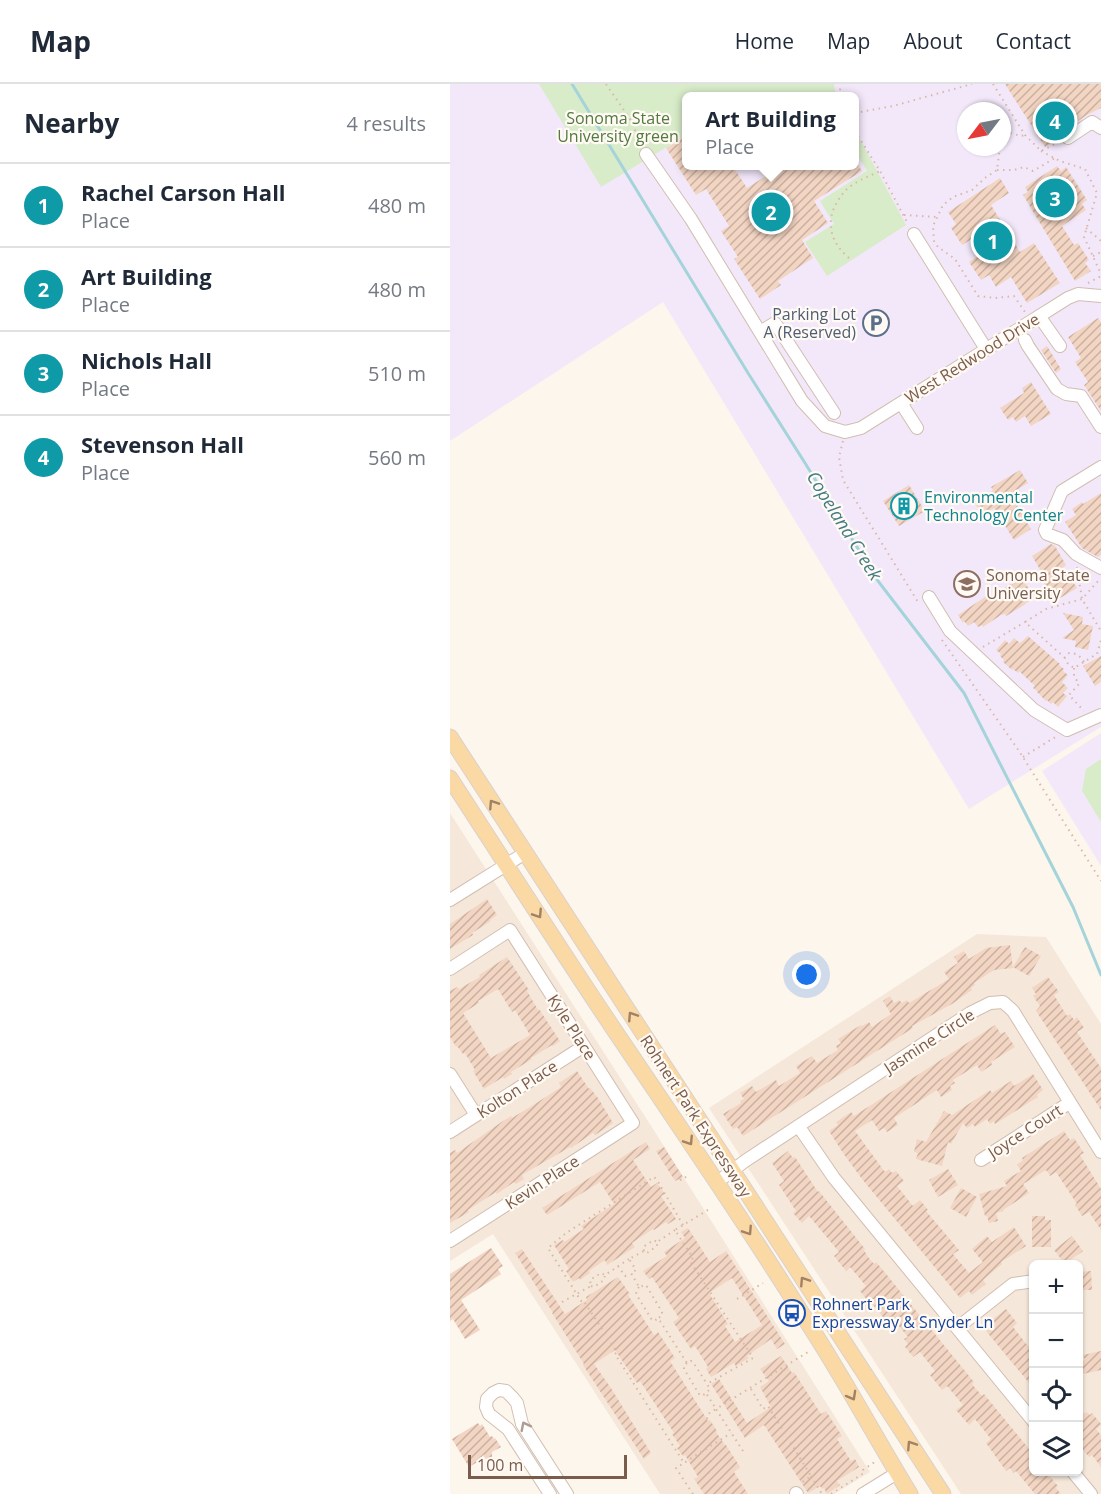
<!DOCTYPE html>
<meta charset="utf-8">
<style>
:root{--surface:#fff;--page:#f2f2f3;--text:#1f2937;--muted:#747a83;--line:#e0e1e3;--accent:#1a73e8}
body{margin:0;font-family:"Open Sans",sans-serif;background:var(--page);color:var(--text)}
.controls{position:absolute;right:18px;bottom:18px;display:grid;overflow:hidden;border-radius:9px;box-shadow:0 2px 4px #0004}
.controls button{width:54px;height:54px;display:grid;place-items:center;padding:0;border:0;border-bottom:2px solid var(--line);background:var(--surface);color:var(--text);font:30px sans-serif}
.compass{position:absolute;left:507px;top:18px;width:54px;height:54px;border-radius:50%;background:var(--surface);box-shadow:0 2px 4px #0004;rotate:238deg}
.scale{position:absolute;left:18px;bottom:15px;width:159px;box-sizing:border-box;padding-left:6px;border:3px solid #7a5c4d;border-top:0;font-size:16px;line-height:21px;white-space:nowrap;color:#7a5c4d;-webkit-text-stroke:4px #fffaf3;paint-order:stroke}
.you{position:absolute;left:357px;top:891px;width:21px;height:21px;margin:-15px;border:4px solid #fff;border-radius:50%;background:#1a73e8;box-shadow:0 0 0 9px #1a73e833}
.badge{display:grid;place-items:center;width:39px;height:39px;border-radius:50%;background:var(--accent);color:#fff;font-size:20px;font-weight:700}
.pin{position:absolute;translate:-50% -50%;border:3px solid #fff;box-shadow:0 2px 6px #0006}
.popup{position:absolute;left:232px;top:8px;width:177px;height:78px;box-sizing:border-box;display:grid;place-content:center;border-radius:9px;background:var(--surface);filter:drop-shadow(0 2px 4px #0005);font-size:20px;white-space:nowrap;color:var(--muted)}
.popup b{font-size:22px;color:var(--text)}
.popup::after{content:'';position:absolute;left:50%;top:100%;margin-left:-12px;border:12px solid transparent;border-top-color:var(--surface)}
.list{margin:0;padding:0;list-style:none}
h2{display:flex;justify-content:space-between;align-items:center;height:78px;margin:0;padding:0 24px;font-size:26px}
h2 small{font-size:20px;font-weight:400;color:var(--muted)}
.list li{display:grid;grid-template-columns:39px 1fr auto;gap:18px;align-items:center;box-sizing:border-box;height:84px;padding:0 24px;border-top:2px solid var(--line)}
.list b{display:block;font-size:22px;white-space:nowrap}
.list p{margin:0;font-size:20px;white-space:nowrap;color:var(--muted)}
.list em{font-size:20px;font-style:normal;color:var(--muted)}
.icon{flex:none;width:33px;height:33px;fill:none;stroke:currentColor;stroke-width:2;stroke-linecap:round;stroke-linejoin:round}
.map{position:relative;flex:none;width:651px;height:1410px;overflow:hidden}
header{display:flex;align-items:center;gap:36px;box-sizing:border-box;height:84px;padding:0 30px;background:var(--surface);border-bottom:2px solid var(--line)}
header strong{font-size:28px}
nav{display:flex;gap:33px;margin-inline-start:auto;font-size:21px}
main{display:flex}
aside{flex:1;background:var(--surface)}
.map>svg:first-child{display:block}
.residential{fill:#f5e8da;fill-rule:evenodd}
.education{fill:#f3e8fa;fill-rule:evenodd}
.park{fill:#d8ecc9}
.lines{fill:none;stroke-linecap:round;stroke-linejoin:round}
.stream{stroke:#a5d3da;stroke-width:3}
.building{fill:url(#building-hatch);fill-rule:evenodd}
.minor-casing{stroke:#d1beb0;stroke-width:14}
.major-casing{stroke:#dad1cd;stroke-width:17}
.path{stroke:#d9b8a5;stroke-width:2;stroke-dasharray:1.5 4.5;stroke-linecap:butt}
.minor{stroke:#fff;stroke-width:12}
.major{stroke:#fbd9a5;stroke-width:15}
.oneway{stroke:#a18267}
.oneway2{stroke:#af9d94}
.labels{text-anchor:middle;stroke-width:4.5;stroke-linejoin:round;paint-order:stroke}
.park-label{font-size:16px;fill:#537a41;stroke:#fffaf3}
.service-label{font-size:16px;fill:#4e5e75;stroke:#fffaf3;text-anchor:end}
.street-label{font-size:16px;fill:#7a5c4d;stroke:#fffaf3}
.culture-label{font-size:16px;fill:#0d838f;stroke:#fffaf3;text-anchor:start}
.education-label{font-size:16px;fill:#785e54;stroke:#fffaf3;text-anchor:start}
.transit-label{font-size:16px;fill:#164399;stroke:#fffaf3;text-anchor:start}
.water-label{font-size:18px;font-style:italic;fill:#437c86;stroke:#fffaf3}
</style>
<header>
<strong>Map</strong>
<nav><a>Home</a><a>Map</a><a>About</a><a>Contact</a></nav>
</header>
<main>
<aside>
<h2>Nearby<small>4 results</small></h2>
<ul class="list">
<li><span class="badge" style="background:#0f9aa8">1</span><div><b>Rachel Carson Hall</b><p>Place</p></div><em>480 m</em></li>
<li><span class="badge" style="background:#0f9aa8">2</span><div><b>Art Building</b><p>Place</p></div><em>480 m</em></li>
<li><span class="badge" style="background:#0f9aa8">3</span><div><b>Nichols Hall</b><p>Place</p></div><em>510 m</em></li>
<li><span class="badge" style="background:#0f9aa8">4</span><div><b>Stevenson Hall</b><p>Place</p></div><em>560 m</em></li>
</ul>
</aside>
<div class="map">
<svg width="651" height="1410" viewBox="0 0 651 1410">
<defs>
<pattern id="building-hatch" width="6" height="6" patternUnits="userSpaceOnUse" patternTransform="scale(1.5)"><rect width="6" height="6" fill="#f3d5c3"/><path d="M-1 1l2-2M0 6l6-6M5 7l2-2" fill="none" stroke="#cab0a1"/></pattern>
</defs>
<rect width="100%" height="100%" fill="#fdf6ec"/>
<!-- residential -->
<path class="residential" d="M 0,729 L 205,1048 L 420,1388 L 384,1410 L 210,1410 L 43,1150 L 0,1177 Z
M 527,850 L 596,853 L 651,940 L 651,1410 L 511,1410 L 259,1024 ZM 584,1180 L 628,1180 L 628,1388 L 584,1388 Z"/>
<!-- education -->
<path class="education" d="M 0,0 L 651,0 L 651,643 L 519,725 L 213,218 L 0,357 ZM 237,12 L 405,12 L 405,82 L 237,82 ZM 516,27 L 552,27 L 552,63 L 516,63 Z
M 651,649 L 651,782 L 592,687 Z"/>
<!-- park -->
<path class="park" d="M 89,0 L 384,0 L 385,7 L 387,12 L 237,12 L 237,55 L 235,52 L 151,103 Z
M 405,46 L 456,141 L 377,192 L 355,158 L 384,140 L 370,117 L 417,87 L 405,67 Z
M 651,675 L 651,738 L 632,707 L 636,685 Z"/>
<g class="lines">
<!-- stream -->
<path class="stream" d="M 122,0 L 298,289 L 355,379 L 428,497 L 514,609 L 623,823 L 651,891"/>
</g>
<!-- building -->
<path class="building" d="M 555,0 L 651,0 L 651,24 L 637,31 L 613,47 L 610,54 L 595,63 Z
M 232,54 L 237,62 L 237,81 L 282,81 L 297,104 L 333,81 L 408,81 L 412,87 L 364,117 L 378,139 L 352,156 L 363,174 L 328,197 L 331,201 L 310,215 L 284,175 L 288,173 L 271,147 L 279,142 L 256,105 L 246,111 L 216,64 Z
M 607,82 L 611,87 L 616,83 L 637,116 L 632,120 L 636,126 L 612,142 L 624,161 L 628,159 L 639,176 L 635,179 L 641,187 L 625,197 L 573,111 L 578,108 L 575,103 Z
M 550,94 L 559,109 L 541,121 L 570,168 L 584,159 L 610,199 L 577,219 L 561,193 L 546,203 L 539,191 L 531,196 L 519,178 L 532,169 L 522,155 L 512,161 L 501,144 L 506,140 L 498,128 Z
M 648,234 L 651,238 L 651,327 L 634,301 L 638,298 L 625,278 L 631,274 L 618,253 Z
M 597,262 L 611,285 L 606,289 L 591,266 Z
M 581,298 L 601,330 L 581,342 L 575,332 L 566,338 L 563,333 L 558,336 L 550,324 L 574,309 L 572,304 Z
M 570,386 L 578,399 L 560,410 L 581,445 L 564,456 L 544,424 L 533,432 L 524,418 L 543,406 L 541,403 Z
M 459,401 L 475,427 L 449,442 L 433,417 Z
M 651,409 L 651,471 L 648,473 L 632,464 L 615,438 L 626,431 L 622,425 L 632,418 L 633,420 Z
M 601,460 L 605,462 L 616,481 L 613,483 L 627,504 L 605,517 L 592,496 L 595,494 L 582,472 Z
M 572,494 L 584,513 L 574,521 L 556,532 L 555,530 L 551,531 L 533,543 L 532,541 L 528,543 L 524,538 L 518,542 L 514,537 L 513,539 L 508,531 L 538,511 L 539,514 L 560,500 L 561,501 Z
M 613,529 L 633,533 L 632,540 L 643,542 L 638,566 L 625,563 L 626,557 L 612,554 L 624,546 Z
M 578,552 L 610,580 L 609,581 L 614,585 L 613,587 L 618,591 L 612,598 L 618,604 L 613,609 L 617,612 L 608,623 L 603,618 L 601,620 L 597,616 L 596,617 L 587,608 L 587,607 L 583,604 L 585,602 L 569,587 L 568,589 L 563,585 L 562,586 L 553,578 L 554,576 L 550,572 L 551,570 L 546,566 L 555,556 L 559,560 L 564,554 L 570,559 Z
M 651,572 L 651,598 L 645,602 L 633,582 Z
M 37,815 L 47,831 L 40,836 L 41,837 L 22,849 L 23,851 L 0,865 L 0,840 Z
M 560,861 L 563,884 L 544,886 L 524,899 L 525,901 L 521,904 L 522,906 L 502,920 L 462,942 L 463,944 L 293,1052 L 287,1043 L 283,1045 L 273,1030 L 291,1019 L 290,1017 L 294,1015 L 290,1009 L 302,1002 L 306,1008 L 326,996 L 329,1002 L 350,989 L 346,982 L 362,972 L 367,979 L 388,966 L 386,962 L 391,959 L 388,955 L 411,941 L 412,942 L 419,938 L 422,943 L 441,930 L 433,917 L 440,912 L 444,919 L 449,916 L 452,919 L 457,916 L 459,919 L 499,895 L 494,888 L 508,879 L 504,873 L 514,867 L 519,875 L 536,864 Z
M 575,863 L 591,872 L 579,892 L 563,883 Z
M 57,873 L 79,906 L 77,907 L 88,926 L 89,925 L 110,957 L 103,962 L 102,961 L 81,974 L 82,975 L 61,988 L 62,990 L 54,995 L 53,993 L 34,1005 L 23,987 L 25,986 L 15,969 L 13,970 L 7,962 L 6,963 L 0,953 L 0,907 L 7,903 L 9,905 L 30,893 L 29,891 ZM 48,905 L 62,928 L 65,926 L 80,951 L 41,974 L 13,929 L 29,919 L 28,917 Z
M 598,893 L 609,908 L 604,911 L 617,932 L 620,930 L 624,936 L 627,933 L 634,944 L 627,948 L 651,984 L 651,1026 L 586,927 L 590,922 L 583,912 L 586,910 L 582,904 Z
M 545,941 L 551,950 L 555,948 L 565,963 L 541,978 L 542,981 L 531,988 L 527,981 L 503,996 L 505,999 L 500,1002 L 502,1006 L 491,1013 L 487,1006 L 444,1034 L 448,1041 L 437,1048 L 434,1044 L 429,1047 L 422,1036 L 405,1047 L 435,1088 L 439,1085 L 442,1089 L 446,1087 L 454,1097 L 447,1102 L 463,1122 L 470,1116 L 478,1126 L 476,1127 L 509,1166 L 503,1170 L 519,1189 L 533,1178 L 522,1165 L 537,1152 L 542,1158 L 564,1143 L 576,1162 L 551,1178 L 552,1180 L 533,1196 L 536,1200 L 522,1211 L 519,1207 L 510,1214 L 412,1095 L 393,1069 L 379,1047 L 388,1041 L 386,1038 L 401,1028 L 404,1032 Z
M 127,987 L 139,1005 L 140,1004 L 148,1014 L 163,1039 L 145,1051 L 143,1049 L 121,1064 L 120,1063 L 101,1074 L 72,1091 L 74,1095 L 66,1100 L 64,1098 L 47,1110 L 46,1108 L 18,1126 L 19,1128 L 0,1139 L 0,1069 L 5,1066 L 7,1069 L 53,1037 L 61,1032 L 62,1034 L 88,1018 L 111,1003 L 109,999 Z
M 583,990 L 593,1006 L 587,1011 L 588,1013 L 545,1040 L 544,1037 L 540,1040 L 537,1035 L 525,1043 L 523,1040 L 517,1044 L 513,1039 L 501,1060 L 498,1058 L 492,1082 L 466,1075 L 468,1069 L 464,1068 L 467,1055 L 476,1058 L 494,1027 L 502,1031 L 540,1006 L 542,1009 L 561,997 L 564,1002 Z
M 614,1047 L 620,1056 L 624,1054 L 634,1069 L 630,1071 L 651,1105 L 651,1146 L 639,1128 L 632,1132 L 625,1121 L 627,1120 L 606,1088 L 600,1092 L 596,1086 L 573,1100 L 579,1109 L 553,1126 L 554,1127 L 546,1129 L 548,1137 L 539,1139 L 537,1132 L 535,1132 L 529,1110 L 557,1102 L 554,1097 L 571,1087 L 567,1081 L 573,1076 L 572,1074 Z
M 196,1058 L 200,1065 L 183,1076 L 201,1103 L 207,1099 L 215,1110 L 211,1112 L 226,1135 L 218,1140 L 216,1138 L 204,1146 L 203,1145 L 182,1159 L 185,1163 L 157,1181 L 155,1176 L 139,1187 L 140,1189 L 130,1196 L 129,1194 L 123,1198 L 116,1187 L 119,1185 L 104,1161 L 113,1156 L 114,1158 L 134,1145 L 131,1142 L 164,1120 L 150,1098 L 97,1131 L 92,1124 Z
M 214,1063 L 233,1093 L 225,1097 L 206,1067 Z
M 338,1067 L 343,1074 L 345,1073 L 368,1108 L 369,1107 L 415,1165 L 414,1166 L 418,1173 L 424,1180 L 426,1178 L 432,1185 L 524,1298 L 522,1300 L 532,1312 L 534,1310 L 584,1371 L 584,1388 L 596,1388 L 608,1402 L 606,1404 L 611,1410 L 585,1410 L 566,1387 L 563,1389 L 560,1384 L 556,1387 L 536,1359 L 541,1355 L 525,1335 L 519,1341 L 506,1326 L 513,1321 L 497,1302 L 492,1306 L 480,1291 L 485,1287 L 470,1268 L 463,1273 L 455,1263 L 458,1260 L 454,1255 L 458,1253 L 442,1234 L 437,1238 L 419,1216 L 418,1217 L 410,1207 L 416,1202 L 400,1183 L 396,1187 L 384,1172 L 389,1168 L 375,1151 L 359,1132 L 352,1139 L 343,1129 L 346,1127 L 329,1101 L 334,1097 L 322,1079 Z
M 498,1085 L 508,1101 L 488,1113 L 479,1096 Z
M 511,1104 L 527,1113 L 516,1133 L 500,1124 Z
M 582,1132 L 595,1132 L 595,1136 L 601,1136 L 601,1163 L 582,1163 Z
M 238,1144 L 260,1178 L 276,1167 L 335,1260 L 327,1265 L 321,1255 L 297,1272 L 299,1274 L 286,1282 L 284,1279 L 261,1293 L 256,1285 L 258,1283 L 245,1262 L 241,1265 L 223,1238 L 229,1234 L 202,1193 L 199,1195 L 193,1187 L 217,1172 L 214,1168 L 235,1154 L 231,1148 ZM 282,1194 L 312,1241 L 285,1258 L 275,1242 L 278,1240 L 259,1209 Z
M 622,1152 L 633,1167 L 615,1180 L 604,1166 Z
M 41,1164 L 53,1182 L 48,1185 L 51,1190 L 11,1216 L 30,1246 L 15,1255 L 3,1235 L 0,1237 L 0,1190 Z
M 72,1165 L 115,1230 L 137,1216 L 136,1213 L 168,1193 L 180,1210 L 178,1211 L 204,1251 L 208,1248 L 225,1274 L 220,1277 L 258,1337 L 260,1336 L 267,1347 L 266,1348 L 275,1361 L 276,1361 L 290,1383 L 284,1388 L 298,1410 L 254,1410 L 244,1395 L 248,1393 L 235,1371 L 233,1372 L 227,1364 L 230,1362 L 222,1350 L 224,1349 L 190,1297 L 187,1299 L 165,1266 L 144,1280 L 161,1304 L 201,1369 L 194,1375 L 133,1281 L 134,1280 L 102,1229 L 103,1229 L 65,1169 Z
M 641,1187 L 642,1206 L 628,1206 L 628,1188 Z
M 556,1225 L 567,1239 L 563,1243 L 578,1262 L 584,1258 L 584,1305 L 536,1247 L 545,1240 L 542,1236 Z
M 651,1267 L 651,1286 L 633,1290 L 631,1277 L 635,1276 L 633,1271 Z
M 331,1272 L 342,1289 L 344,1288 L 371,1330 L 376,1327 L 392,1352 L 387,1355 L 401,1377 L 405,1375 L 409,1383 L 387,1397 L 390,1401 L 377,1410 L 374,1404 L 372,1405 L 370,1402 L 358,1409 L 314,1341 L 295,1354 L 261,1300 L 269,1295 L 297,1339 L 321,1323 L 310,1303 L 319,1297 L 310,1285 Z
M 628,1323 L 634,1330 L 637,1328 L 640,1331 L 642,1329 L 651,1340 L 651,1341 L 646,1345 L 651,1351 L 651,1383 L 642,1371 L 639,1373 L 628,1360 Z
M 28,1339 L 30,1342 L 32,1340 L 40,1353 L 42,1352 L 44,1355 L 45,1354 L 51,1363 L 42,1368 L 42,1373 L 37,1375 L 34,1374 L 19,1383 L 2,1355 Z"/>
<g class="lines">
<defs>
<path id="minor" d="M 618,54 L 642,38 L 651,44
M 196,70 L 241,135 L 352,317 L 375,342 L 395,348 L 411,344 L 618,214 L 628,210 L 651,212
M 464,150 L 536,265
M 589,232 L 610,262
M 310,248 L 325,239 L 384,329
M 575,256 L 578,262 L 607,305 L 616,310 L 631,312 L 651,343
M 451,319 L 467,344
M 651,383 L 612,407 L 595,446 L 597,450 L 613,456 L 626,470 L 651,484
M 479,513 L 500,547 L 584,626 L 617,646 L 651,631
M 0,816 L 75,769
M 0,885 L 60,846 L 183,1039 L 0,1157
M 0,990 L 26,1031
M 349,1043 L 384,1094 L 584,1338
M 0,1048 L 134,962
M 531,1076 L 619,1019
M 274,1093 L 295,1077 L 520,929 L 540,919 L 553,918 L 563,927 L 651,1068
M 507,1244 L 563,1200 L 584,1197
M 623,1388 L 641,1410
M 346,1409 L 347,1410
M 100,1410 L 58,1345 L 39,1330 L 36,1323 L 37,1315 L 43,1309 L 49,1306 L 56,1307 L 63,1314 L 67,1319 L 72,1340 L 117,1410
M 413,1410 L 447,1389"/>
<path id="major" d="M 0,653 L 493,1410
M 0,694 C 57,782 113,870 171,956 C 236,1052 301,1148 363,1247 C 397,1300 427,1356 460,1410"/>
</defs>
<!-- minor casing -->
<use href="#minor" class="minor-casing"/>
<!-- major casing -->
<use href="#major" class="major-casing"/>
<!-- path -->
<path class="path" d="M 156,0 L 180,35 L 191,59
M 543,0 L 575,51 L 591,67 L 607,59
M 389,12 L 391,0
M 405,29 L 443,22 L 522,0
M 405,47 L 430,87 L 458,140
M 552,57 L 553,54 L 560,49 L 571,52 L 575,51
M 550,63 L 547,86 L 535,94 L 522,106 L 503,113 L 493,121 L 483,142 L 484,157 L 488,163 L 505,175 L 528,212 L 545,214 L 564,212 L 575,228
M 591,67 L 610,77 L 635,85 L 647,109 L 634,153 L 651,190
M 547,86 L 564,86 L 574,83 L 583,87 L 605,74
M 454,131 L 487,133
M 636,144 L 651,157
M 643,172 L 651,168
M 399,174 C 375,154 375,128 397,105 C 406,97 420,92 430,87
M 638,199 L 651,192
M 393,357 L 389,373 L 393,396 L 468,518
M 627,483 L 632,515 L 651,547
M 492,556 L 569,667 L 651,797
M 533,563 L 575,538
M 615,574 L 575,538 L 596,525 L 632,515 L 649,496
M 634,578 C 630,572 627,569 619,569 L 615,574 L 618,580 L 624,584 L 647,570 L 651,556
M 624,584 L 624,592 L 629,600 L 619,611 L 634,627
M 573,673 L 607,652
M 230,1095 L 231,1096 L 239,1091
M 233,1141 L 207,1096 L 204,1093 L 116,1149 L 98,1164 L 131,1217 L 133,1216 L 167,1268 L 165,1270 L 234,1379
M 225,1146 L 207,1158 L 207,1162 L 197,1169 L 194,1167 L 179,1175 L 186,1186 L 181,1189 L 189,1203 L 196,1201 L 212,1228 L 212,1232 L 208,1234 L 237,1279 L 241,1277 L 243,1278 L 257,1300
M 194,1167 L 193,1163 L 204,1156 L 207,1158
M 168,1182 L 175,1192 L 180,1190
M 141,1202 L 144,1203 L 154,1196 L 155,1191
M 189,1203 L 187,1206 L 186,1210 L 202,1236 L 204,1237 L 207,1235
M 287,1215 L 313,1199
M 112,1218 L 141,1202 L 140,1196 L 151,1189 L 155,1191 L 179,1175
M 237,1279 L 234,1281 L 234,1285 L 249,1310 L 252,1312 L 256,1309
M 301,1305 L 313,1325 L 318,1322 L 361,1392 L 351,1399
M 257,1335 L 258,1330 L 266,1325 L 256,1309 L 260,1305 L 257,1300 L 303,1274 L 240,1177 L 243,1174 L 225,1146 L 261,1124
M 293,1367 L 266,1325 L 358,1268
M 361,1392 L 372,1410
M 243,1410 L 226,1384 L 281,1349
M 381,1410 L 414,1389 L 413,1386 L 426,1377"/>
<!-- minor -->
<use href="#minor" class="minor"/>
<!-- major -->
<use href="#major" class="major"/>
</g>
<!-- one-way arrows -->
<defs><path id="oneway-chevron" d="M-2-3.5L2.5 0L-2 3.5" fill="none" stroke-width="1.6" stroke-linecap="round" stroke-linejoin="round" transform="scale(1.5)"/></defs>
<g class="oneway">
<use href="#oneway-chevron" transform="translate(43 720) rotate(-123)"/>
<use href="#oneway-chevron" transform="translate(88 830) rotate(57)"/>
<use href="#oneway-chevron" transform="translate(182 932) rotate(-123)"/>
<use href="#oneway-chevron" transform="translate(239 1057) rotate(57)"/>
<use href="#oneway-chevron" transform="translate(298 1147) rotate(57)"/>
<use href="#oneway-chevron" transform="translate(354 1197) rotate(-123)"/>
<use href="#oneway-chevron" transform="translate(402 1312) rotate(61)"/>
<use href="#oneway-chevron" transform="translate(461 1361) rotate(-123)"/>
</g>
<use class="oneway2" href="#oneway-chevron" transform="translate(75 1342) rotate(-117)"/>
<!-- icons -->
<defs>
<symbol id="parking-ring" viewBox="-11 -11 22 22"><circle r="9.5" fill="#fffaf3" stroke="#5c6f8a" stroke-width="1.5"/><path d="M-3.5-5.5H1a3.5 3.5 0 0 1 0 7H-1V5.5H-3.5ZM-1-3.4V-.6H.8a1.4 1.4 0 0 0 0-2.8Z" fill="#5c6f8a"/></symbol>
<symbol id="building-ring" viewBox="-11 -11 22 22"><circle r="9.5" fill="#fffaf3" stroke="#0f9aa8" stroke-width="1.5"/><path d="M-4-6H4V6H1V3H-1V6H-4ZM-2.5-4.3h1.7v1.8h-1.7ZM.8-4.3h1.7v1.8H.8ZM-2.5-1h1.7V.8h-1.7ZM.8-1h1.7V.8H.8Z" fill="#0f9aa8"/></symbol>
<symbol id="university-ring" viewBox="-11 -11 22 22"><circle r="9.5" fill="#fffaf3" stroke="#8d6e63" stroke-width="1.5"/><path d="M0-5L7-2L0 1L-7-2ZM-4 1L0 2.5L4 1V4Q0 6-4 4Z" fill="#8d6e63"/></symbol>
<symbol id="bus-ring" viewBox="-11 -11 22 22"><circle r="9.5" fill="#fffaf3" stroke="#1a4fb4" stroke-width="1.5"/><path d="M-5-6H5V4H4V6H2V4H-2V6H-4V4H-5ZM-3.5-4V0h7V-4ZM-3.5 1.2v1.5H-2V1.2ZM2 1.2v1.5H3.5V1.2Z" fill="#1a4fb4"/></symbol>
</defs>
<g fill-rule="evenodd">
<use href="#parking-ring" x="411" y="224" width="30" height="30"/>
<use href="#building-ring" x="439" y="407" width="30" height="30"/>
<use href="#university-ring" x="502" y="485" width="30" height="30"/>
<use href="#bus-ring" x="327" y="1214" width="30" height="30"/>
</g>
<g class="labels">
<!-- park labels -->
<g class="park-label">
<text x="168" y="40">Sonoma State<tspan x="168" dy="18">University green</tspan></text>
</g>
<!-- service labels -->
<g class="service-label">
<text x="406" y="236">Parking Lot<tspan x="406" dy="18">A (Reserved)</tspan></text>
</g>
<!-- street labels -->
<g class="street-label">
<text transform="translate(522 274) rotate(-32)" y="6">West Redwood Drive</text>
<text transform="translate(122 943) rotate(57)" y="6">Kyle Place</text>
<text transform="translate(479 957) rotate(-33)" y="6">Jasmine Circle</text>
<text transform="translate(67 1005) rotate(-33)" y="6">Kolton Place</text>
<text transform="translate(246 1032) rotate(57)" y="6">Rohnert Park Expressway</text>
<text transform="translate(575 1047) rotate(-33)" y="6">Joyce Court</text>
<text transform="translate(92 1098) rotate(-33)" y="6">Kevin Place</text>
</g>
<!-- culture labels -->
<g class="culture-label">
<text x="474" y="419">Environmental<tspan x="474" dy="18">Technology Center</tspan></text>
</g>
<!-- education labels -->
<g class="education-label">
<text x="536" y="497">Sonoma State<tspan x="536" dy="18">University</tspan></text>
</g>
<!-- transit labels -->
<g class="transit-label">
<text x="362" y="1226">Rohnert Park<tspan x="362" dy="18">Expressway &amp; Snyder Ln</tspan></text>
</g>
<!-- water labels -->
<g class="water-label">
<text transform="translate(394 442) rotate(58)" y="6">Copeland Creek</text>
</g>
</g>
</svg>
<div class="controls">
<button>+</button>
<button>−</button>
<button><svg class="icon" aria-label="locate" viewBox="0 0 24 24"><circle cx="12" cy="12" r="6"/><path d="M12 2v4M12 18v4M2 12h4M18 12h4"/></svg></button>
<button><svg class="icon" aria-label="layers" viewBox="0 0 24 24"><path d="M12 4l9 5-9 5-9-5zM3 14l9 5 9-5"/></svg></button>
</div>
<svg class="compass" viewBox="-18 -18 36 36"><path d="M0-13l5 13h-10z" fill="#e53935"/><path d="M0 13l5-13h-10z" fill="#747a83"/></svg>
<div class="scale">100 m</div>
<div class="you"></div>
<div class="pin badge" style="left:543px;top:157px;background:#0f9aa8">1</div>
<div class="pin badge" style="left:321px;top:128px;background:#0f9aa8">2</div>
<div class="popup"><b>Art Building</b>Place</div>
<div class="pin badge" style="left:605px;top:114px;background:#0f9aa8">3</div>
<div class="pin badge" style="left:605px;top:37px;background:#0f9aa8">4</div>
</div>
</main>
